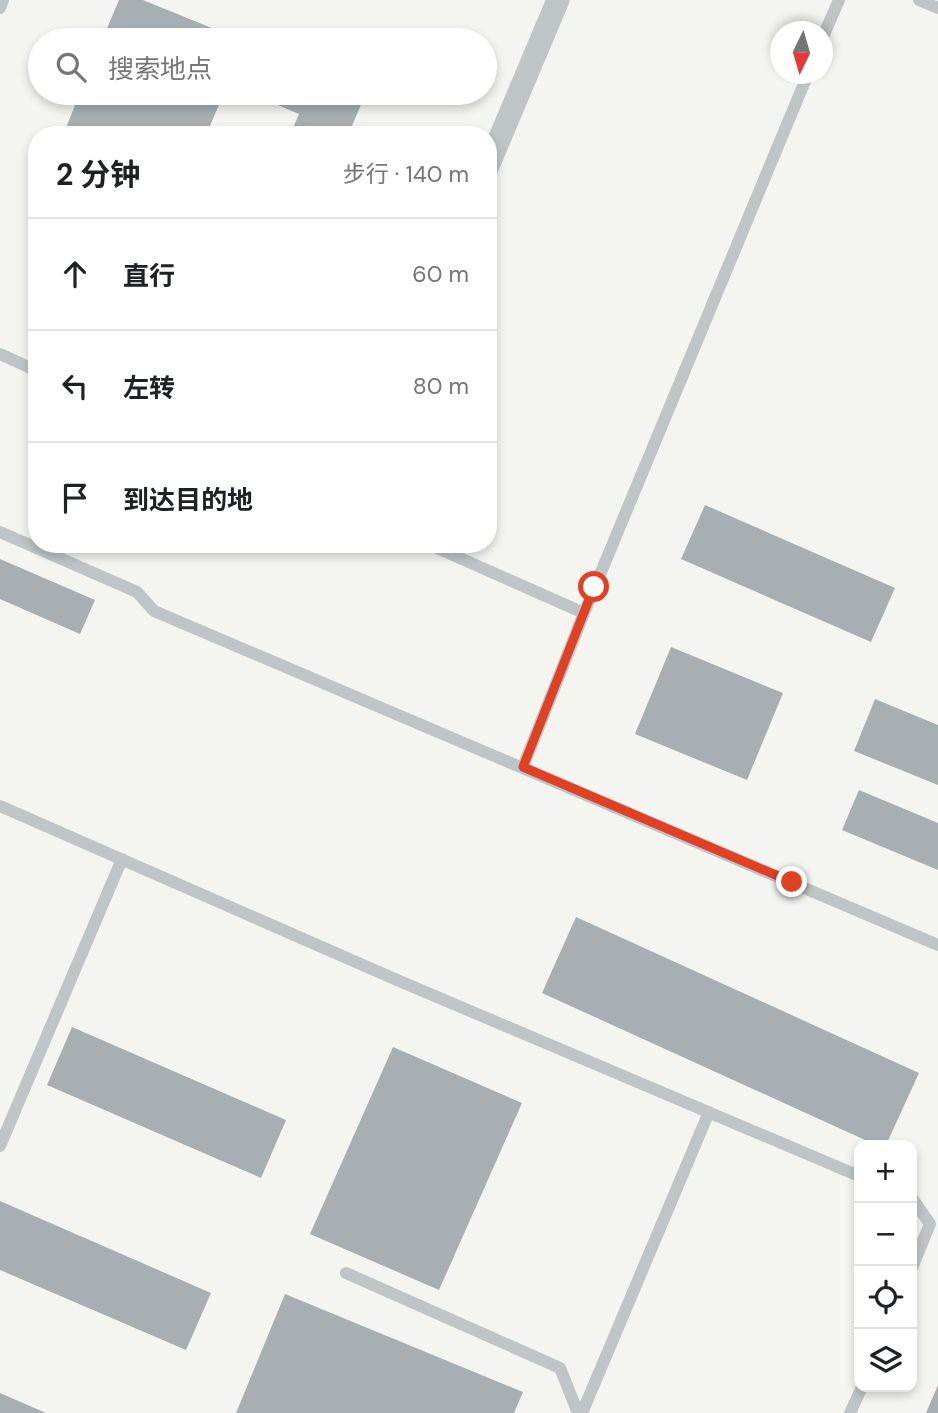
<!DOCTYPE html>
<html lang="zh">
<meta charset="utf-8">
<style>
:root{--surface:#fff;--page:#f2f2f2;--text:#202124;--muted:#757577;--line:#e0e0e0}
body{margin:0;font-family:"DM Sans","Noto Sans SC",sans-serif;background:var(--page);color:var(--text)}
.controls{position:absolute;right:21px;bottom:21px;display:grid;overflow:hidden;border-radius:14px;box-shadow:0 4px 10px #0003}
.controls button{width:63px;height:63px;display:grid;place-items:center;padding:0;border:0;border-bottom:2px solid var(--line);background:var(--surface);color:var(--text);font:35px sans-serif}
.compass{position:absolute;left:770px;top:21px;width:63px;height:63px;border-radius:50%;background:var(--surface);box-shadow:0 4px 10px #0003;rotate:185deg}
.stop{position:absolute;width:21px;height:21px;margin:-16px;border:5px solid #e04125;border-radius:50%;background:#fff}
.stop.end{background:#e04125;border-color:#fff;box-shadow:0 2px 7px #0008}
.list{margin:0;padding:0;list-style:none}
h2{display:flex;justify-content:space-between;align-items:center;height:91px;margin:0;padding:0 28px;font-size:30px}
h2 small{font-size:23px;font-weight:400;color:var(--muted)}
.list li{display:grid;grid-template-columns:46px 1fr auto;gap:21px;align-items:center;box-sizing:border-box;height:112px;padding:0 28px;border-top:2px solid var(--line)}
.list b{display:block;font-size:26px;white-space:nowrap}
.list em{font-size:23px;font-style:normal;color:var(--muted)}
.icon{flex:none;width:38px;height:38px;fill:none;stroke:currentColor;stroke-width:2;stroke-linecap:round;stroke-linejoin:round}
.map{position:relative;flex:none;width:938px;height:1413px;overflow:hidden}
.search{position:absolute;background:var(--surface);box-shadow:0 4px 10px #0003;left:28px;top:28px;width:469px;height:77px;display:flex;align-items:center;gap:18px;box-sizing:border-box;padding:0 24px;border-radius:38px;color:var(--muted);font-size:26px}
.panel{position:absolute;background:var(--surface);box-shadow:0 4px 10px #0003;left:28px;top:126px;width:469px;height:427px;border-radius:28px}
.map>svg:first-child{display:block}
.building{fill:#a7afb3}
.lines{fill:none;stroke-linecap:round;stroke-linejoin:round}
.lane{stroke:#bfc4c6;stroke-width:12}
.street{stroke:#bfc4c6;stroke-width:23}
.route{stroke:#e04125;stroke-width:9}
</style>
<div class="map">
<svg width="938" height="1413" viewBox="0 0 938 1413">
<rect width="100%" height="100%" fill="#f4f4f0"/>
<!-- building -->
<path class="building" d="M 119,0 L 143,0 L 241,40 L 102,40 Z
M 80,93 L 224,93 L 206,135 L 63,135 Z
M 249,93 L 366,93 L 348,135 L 290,135 L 299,114 Z
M 705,505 L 895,588 L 871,642 L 681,559 Z
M 0,559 L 95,600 L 80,634 L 0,599 Z
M 671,647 L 783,693 L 747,780 L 635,734 Z
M 875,699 L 938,725 L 938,785 L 854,751 Z
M 859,790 L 938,823 L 938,870 L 842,830 Z
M 576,917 L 919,1073 L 886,1145 L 876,1145 L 542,993 Z
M 72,1027 L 286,1120 L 261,1178 L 47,1085 Z
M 393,1047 L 522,1103 L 439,1290 L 310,1234 Z
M 0,1201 L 211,1293 L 186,1350 L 0,1270 Z
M 285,1294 L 523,1392 L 514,1413 L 236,1413 Z
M 938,1385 L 938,1413 L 926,1413 Z
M 0,1393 L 46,1413 L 0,1413 Z"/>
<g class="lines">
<!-- lane -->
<path class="lane" d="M 919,0 L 938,8
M 0,8 L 3,0
M 822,39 L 839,0
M 0,354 L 37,371
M 0,532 L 137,592 L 154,611 L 938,945
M 428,544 L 584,613
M 523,767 L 584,613 L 808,74
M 0,806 L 397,980 L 859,1176
M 0,1146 L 122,859
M 912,1198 L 930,1224 L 912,1268
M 346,1273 L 560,1368 L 578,1413
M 582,1413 L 709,1112
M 850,1413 L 862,1387"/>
<!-- street -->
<path class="street" d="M 488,166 L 558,0"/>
</g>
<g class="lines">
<!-- route -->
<path class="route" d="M 594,587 L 523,767 L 792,882"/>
</g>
</svg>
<div class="controls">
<button>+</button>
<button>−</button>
<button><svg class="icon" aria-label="locate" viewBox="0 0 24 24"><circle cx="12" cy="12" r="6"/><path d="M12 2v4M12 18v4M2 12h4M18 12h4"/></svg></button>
<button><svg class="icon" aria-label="layers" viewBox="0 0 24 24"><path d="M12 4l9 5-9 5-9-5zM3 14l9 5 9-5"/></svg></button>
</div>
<svg class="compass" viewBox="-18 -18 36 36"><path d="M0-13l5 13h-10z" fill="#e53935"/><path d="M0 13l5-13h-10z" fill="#757577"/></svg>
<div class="stop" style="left:594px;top:587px"></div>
<div class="stop end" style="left:792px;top:882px"></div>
<div class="search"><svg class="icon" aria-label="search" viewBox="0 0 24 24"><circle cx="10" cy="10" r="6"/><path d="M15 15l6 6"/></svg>搜索地点</div>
<section class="panel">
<h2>2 分钟<small>步行 · 140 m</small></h2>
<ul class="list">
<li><svg class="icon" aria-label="ahead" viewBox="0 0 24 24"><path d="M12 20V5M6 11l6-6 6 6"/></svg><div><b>直行</b></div><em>60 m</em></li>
<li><svg class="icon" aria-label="left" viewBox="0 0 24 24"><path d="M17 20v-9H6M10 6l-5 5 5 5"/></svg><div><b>左转</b></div><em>80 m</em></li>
<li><svg class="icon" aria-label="arrive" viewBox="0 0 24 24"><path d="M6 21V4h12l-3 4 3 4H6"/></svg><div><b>到达目的地</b></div></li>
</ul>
</section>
</div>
